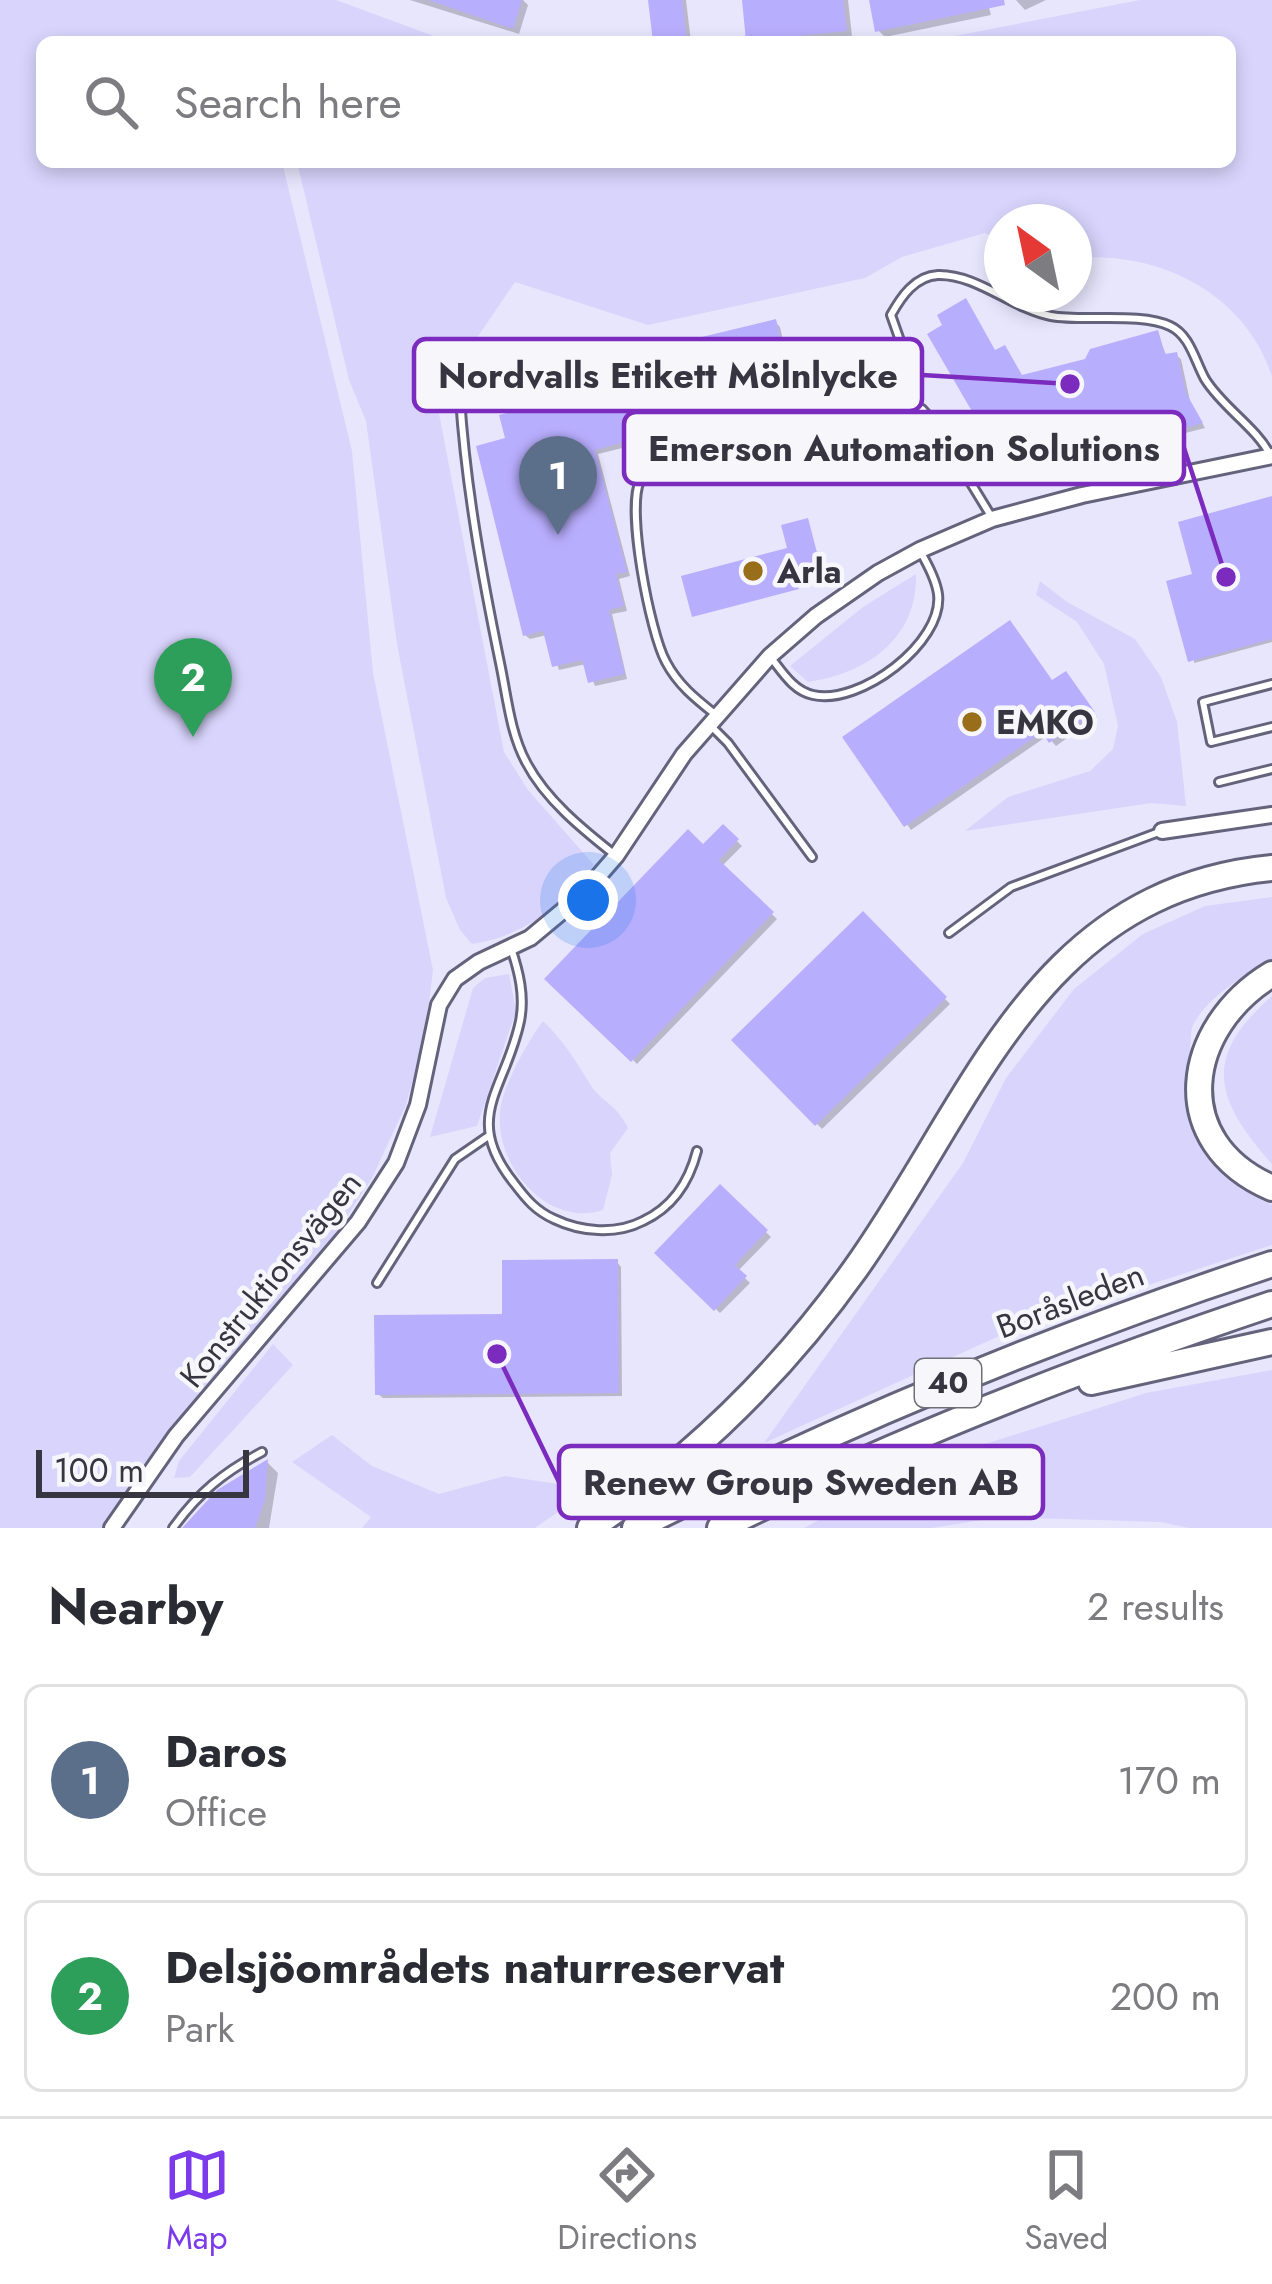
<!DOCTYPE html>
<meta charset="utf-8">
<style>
:root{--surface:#fff;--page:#f2f2f3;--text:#2b2b33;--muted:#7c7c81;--line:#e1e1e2;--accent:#7c3aed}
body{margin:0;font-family:Jost,sans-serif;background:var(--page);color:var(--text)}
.compass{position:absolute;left:984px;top:204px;width:108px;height:108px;border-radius:50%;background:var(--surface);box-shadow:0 6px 18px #0003;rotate:327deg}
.scale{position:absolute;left:36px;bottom:30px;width:213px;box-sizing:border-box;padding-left:12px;border:6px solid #363540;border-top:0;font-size:33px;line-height:42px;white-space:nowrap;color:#363540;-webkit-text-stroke:9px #f6f6fb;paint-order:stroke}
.you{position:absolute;left:588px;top:900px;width:42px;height:42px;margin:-30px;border:9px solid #fff;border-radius:50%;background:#1a73e8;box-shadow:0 0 0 18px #1a73e833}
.badge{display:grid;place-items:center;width:78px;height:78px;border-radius:50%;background:var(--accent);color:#fff;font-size:39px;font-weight:700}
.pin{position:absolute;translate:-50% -99px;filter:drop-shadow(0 3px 6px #0008)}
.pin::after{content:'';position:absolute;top:63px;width:42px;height:36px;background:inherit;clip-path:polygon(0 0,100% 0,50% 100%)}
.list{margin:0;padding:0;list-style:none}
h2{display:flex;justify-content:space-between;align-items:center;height:156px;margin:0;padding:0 48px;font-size:51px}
h2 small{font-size:39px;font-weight:400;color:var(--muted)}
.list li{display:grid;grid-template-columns:78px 1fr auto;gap:36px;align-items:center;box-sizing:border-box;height:192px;margin:0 24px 24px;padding:0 24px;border:3px solid var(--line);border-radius:18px}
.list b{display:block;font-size:45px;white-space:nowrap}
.list p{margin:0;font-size:39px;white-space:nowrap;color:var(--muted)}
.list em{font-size:39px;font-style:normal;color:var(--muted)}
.icon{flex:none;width:66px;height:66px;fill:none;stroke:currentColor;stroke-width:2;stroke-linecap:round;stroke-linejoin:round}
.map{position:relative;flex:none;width:1272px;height:1528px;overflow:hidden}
.search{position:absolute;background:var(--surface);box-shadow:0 6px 18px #0003;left:36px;right:36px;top:36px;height:132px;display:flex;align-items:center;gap:30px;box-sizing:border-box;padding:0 42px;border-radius:18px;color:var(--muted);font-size:45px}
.sheet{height:588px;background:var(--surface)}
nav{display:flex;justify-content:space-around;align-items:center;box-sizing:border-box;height:168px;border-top:3px solid var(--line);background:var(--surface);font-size:33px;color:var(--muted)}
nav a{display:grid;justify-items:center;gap:6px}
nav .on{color:var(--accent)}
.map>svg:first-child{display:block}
.green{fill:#d8d4fc}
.shadow{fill:#0003}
.building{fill:#b8aefe}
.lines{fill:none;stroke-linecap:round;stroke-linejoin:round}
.service-casing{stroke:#65637c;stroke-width:12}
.minor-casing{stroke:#65637c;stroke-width:20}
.motorway-casing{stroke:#65637c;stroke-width:30}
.service{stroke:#fff;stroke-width:6}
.minor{stroke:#fff;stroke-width:14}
.motorway{stroke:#fff;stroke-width:24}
.poi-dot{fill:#986e1b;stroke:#f6f6fb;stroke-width:4.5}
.labels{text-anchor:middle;stroke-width:9;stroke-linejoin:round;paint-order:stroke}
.shield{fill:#f6f6fb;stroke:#706f78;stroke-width:3}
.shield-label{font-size:30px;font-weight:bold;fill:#363540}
.poi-label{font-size:33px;font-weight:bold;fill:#363540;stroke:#f6f6fb;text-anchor:start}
.street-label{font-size:33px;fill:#363540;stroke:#f6f6fb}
.leader{fill:none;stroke:#7b2cbf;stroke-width:4.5}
.callout-dot{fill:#7b2cbf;stroke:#f6f6fb;stroke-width:4.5}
.callout{fill:#f6f6fb;stroke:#7b2cbf;stroke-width:4.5}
.callout-label{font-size:36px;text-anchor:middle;font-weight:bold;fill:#363540}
</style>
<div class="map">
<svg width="1272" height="1528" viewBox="0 0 1272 1528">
<rect width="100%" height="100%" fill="#e8e6fd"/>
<!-- green -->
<path class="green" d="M 0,0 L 336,0 L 450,42 L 42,42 L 42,162 L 282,162 L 352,451 L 373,673 L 433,970 L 426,1029 L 406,1105 L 372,1178 L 334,1236 L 143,1465 L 104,1528 L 0,1528 Z
M 1140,0 L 1272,0 L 1272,376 C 1244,292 1159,251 1074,258 L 1074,222 L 1002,222 L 1002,241 L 985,233 L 902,257 L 865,278 L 648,325 L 515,282 L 436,398 L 504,752 L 528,790 L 594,865 C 560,905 526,936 472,944 L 460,930 L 446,898 L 397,644 L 366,421 L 349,380 L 297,162 L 1230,162 L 1230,42 L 924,42 Z
M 916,574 C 918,639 866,674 808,682 L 790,666 L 863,607 Z
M 1040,581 L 1067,602 L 1135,639 L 1161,677 L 1177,722 L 1186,806 L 1151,803 L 965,831 L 1008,797 L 1090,771 L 1113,749 L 1118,726 L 1104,664 L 1077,622 L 1036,595 Z
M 1272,897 L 1272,960 C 1246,974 1207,997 1193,1025 C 1190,1032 1191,1045 1190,1053 C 1181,1115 1211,1180 1272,1205 L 1272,1245 L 1019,1327 L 764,1443 L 963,1163 L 1006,1078 L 1074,989 L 1143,934 L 1205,906 Z
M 509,974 L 516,1011 L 477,1126 L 430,1137 L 473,988 L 485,978 Z
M 1272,996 L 1272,1164 C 1215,1099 1201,1058 1272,996 Z
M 543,1021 C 564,1041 575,1060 590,1084 C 601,1102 616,1103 628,1128 L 610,1153 L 612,1175 L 603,1210 C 543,1230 485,1154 503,1097 C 511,1072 527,1043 543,1021 Z
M 273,1344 L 293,1365 L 190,1477 L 174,1478 L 179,1461 Z
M 1272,1370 L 1272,1528 L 1189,1528 L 1160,1522 L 1000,1517 L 932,1528 L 804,1528 L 928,1462 L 1146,1393 Z
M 332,1435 L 372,1466 L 439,1494 L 505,1476 L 591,1489 L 535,1528 L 362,1528 L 371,1517 L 292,1462 Z"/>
<!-- shadow -->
<path class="shadow" d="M 410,0 L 523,0 L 528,5 L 519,34 Z
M 651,0 L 686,0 L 691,42 L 656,42 Z
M 745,0 L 848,0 L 852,36 L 751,42 Z
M 872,0 L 987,0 L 991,15 L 885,37 L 878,30 Z
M 1016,0 L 1046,0 L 1025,10 Z
M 775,322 L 780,327 L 791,374 L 678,402 L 683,422 L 665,426 L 667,437 L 598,454 L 630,576 L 619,579 L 627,611 L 612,614 L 627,679 L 595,686 L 586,664 L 559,670 L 547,635 L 530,639 L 525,635 L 509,441 L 537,380 L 603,342 L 608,350 L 627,345 L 633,357 Z
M 1157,333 L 1167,357 L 1176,355 L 1181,359 L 1190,401 L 1205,428 L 1158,440 L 1153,433 L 1043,460 L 1049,480 L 1020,485 L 1015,480 L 996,353 L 1023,378 L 1088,361 Z
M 1272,499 L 1272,642 L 1194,663 L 1196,576 Z
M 1071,679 L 1097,717 L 1056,746 L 1047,736 L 911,830 L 846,738 Z
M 723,828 L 742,846 L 722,866 L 777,919 L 637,1064 L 548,979 Z
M 863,915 L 950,1004 L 822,1129 L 735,1040 Z
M 721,1189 L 771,1237 L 738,1271 L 750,1283 L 720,1313 L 658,1253 Z
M 617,1262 L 621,1267 L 622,1396 L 383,1398 L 378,1394 L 505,1317 Z
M 268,1463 L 278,1473 L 269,1528 L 187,1528 L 219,1492 Z"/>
<!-- building -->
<path class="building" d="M 428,0 L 522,0 L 513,29 Z
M 648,0 L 682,0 L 687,42 L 653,42 Z
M 742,0 L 843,0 L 847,31 L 746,41 Z
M 869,0 L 1004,0 L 1005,5 L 875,32 Z
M 966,298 L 995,350 L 1005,345 L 1022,375 L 1085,359 L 1090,349 L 1158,330 L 1165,354 L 1177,352 L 1186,393 L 1203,423 L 1151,437 L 1149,429 L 1040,455 L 1047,475 L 1013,482 L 927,334 L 942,325 L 937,315 Z
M 776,319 L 788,370 L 675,398 L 680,418 L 662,422 L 664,432 L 595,450 L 627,572 L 616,574 L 624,606 L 609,610 L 625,674 L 588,683 L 582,660 L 552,667 L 543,631 L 523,636 L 476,446 L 505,438 L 499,415 L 515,411 L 508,384 L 533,378 L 530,367 L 563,359 L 560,349 L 604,339 L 606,347 L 628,342 L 631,354 Z
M 1272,496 L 1272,639 L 1188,662 L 1166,581 L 1192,574 L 1178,522 Z
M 808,518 L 821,568 L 795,574 L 799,589 L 692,617 L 681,576 L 787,548 L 781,525 Z
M 1010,620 L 1052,680 L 1066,671 L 1095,712 L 1049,743 L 1042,732 L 904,827 L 842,737 Z
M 723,824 L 739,839 L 719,860 L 774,912 L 631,1062 L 544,979 L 688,829 L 703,844 Z
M 863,911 L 947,997 L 815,1126 L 731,1040 Z
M 720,1184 L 768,1230 L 735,1265 L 747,1276 L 714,1311 L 654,1253 Z
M 618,1259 L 619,1393 L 375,1395 L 374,1315 L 502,1314 L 502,1260 Z
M 268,1459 L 265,1500 L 255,1528 L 182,1528 L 217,1490 Z"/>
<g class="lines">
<defs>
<path id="service" d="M 460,398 C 466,488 482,575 500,663 C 507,696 510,732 526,762 C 545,799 582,829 615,855
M 913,405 L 916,386 L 891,315 C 901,297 915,276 938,275 C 977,274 1013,309 1051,316 C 1084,322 1140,312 1170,326 C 1190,335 1195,361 1205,379 C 1223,408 1255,426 1271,456
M 772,659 C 783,673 794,691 813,695 C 859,706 944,643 938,594 C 936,580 927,563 920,551
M 1272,684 L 1203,702 L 1211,742 L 1272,727
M 716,715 C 696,699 678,685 666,662 C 650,633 626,509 640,481 C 650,460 675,456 695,449 L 899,401 L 922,409 L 933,421 L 991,516
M 711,726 L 728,743 L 812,857
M 1219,782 L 1272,769
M 949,933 L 1011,887 L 1159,832
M 511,948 C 519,972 525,996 520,1021 C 506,1089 461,1117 514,1183 C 526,1199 536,1211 554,1219 C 581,1232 616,1235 643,1221 C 673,1207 689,1182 697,1151
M 377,1283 L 455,1159 L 487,1137
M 173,1528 C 198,1493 224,1472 262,1452"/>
<path id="minor" d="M 1162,831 L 1272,815
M 112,1528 L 176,1436 L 358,1222 L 396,1163 L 418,1105 L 439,1005 L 455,979 L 479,962 L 530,938 L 583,894 L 616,856 L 684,754 L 770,656 L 816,616 L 878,573 L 920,550 L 992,519 L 1082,495 L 1272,456"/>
<path id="motorway" d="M 1272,974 C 1184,1027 1166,1142 1272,1188
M 1091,1382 L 1272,1342
M 590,1528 C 694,1458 784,1369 856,1268 C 975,1101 1035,891 1272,868
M 635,1528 C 841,1424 1053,1336 1272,1264
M 720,1528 C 897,1439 1084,1367 1272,1304"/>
</defs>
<!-- service casing -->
<use href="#service" class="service-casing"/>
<!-- minor casing -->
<use href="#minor" class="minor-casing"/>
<!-- motorway casing -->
<use href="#motorway" class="motorway-casing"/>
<!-- service -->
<use href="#service" class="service"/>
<!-- minor -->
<use href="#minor" class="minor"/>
<!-- motorway -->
<use href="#motorway" class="motorway"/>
</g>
<!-- markers -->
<g class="poi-dot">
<circle cx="753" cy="571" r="12"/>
<circle cx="972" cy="722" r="12"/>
</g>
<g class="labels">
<!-- shield labels -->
<rect class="shield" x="915" y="1359" width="66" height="48" rx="9"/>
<g class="shield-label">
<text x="948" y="1393">40</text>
</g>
<!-- poi labels -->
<g class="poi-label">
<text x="777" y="583">Arla</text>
<text x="996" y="734">EMKO</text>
</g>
<!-- street labels -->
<g class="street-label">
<text transform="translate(270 1279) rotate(-51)" y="12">Konstruktionsvägen</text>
<text transform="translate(1070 1300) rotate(-21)" y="12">Boråsleden</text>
</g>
</g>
<!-- callouts -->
<path class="leader" d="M1070 384L922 375M1226 577L1184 448M497 1354L559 1482"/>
<g class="callout-dot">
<circle cx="1070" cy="384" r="12"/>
<circle cx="1226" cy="577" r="12"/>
<circle cx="497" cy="1354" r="12"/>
</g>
<g class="callout">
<rect x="414" y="339" width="508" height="72" rx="12"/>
<rect x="624" y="412" width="560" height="72" rx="12"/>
<rect x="559" y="1446" width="484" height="72" rx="12"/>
</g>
<g class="callout-label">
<text x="668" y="388">Nordvalls Etikett Mölnlycke</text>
<text x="904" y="461">Emerson Automation Solutions</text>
<text x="801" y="1495">Renew Group Sweden AB</text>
</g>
</svg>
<svg class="compass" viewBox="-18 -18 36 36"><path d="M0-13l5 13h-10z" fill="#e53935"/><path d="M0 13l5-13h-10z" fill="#7c7c81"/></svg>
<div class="scale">100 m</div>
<div class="you"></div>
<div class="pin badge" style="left:558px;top:535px;background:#5c6f8a">1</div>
<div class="pin badge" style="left:193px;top:737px;background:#2e9e5b">2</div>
<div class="search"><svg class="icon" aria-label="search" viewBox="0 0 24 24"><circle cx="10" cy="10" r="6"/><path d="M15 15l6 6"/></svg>Search here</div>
</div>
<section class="sheet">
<h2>Nearby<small>2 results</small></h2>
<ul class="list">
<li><span class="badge" style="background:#5c6f8a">1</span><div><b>Daros</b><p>Office</p></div><em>170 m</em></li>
<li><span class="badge" style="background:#2e9e5b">2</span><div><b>Delsjöområdets naturreservat</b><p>Park</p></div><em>200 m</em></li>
</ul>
</section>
<nav>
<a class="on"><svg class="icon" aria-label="map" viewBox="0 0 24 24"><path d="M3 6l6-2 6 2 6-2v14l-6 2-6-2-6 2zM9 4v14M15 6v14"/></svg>Map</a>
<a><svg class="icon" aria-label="directions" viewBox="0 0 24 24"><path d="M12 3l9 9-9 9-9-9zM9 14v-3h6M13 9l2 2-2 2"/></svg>Directions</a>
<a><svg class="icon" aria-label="saved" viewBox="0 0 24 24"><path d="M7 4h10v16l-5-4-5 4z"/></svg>Saved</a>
</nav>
